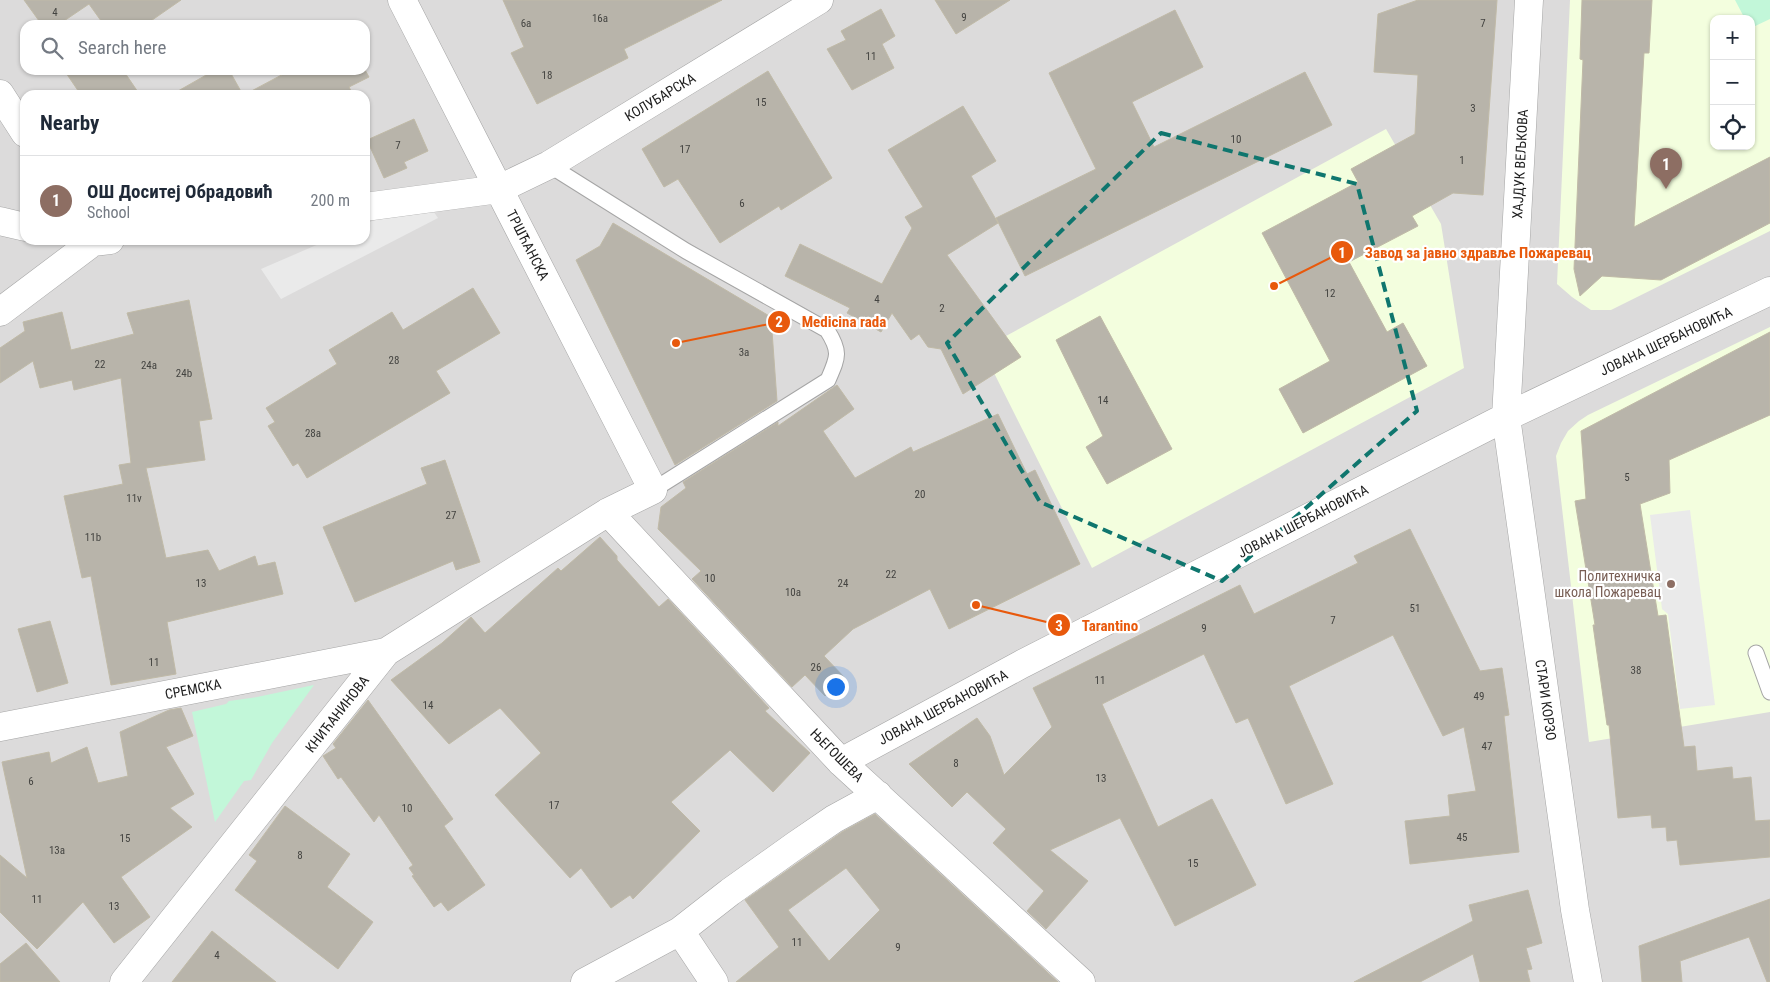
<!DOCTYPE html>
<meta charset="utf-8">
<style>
:root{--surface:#fff;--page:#f6f6f7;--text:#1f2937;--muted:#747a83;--line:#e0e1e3;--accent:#c54807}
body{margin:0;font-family:"Roboto Condensed",sans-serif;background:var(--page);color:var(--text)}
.controls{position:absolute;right:15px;top:15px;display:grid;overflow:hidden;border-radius:10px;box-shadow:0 1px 4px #0004}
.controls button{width:45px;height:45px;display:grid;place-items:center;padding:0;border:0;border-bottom:1px solid var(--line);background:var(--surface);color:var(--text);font:25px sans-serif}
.you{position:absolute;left:835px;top:686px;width:18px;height:18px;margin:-12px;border:4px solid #fff;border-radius:50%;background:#1a73e8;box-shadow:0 0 0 8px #1a73e833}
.badge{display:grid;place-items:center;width:32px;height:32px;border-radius:50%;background:var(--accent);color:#fff;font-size:16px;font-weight:700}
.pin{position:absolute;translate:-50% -41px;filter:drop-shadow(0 1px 2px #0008)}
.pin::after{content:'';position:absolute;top:26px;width:18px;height:15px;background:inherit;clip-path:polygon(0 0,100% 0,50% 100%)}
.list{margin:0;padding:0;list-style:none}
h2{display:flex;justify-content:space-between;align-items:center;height:65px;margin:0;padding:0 20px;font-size:21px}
h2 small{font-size:16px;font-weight:400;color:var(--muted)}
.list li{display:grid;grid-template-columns:32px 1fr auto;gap:15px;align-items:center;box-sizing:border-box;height:90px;padding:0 20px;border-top:1px solid var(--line)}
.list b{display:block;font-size:19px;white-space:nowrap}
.list p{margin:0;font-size:16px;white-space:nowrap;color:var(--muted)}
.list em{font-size:16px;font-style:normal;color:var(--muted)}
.icon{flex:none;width:28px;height:28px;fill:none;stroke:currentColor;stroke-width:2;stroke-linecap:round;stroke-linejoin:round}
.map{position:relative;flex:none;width:1770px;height:982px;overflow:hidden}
.search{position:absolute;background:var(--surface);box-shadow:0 1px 4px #0004;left:20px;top:20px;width:350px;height:55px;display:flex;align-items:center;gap:12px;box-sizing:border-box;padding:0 18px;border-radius:15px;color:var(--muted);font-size:19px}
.panel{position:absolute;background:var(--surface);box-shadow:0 1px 4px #0004;left:20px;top:90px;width:350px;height:155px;border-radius:15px}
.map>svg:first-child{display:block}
.residential{fill:#dcdbdb;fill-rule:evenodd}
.education{fill:#f3fede;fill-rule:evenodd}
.park{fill:#c2f7d9}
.parking{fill:#eaeaea}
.building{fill:#b8b4aa;stroke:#c0baa7;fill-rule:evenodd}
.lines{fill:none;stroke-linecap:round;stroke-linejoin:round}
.service-casing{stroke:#a5a5a5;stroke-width:17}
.minor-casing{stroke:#a5a5a5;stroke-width:29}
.service{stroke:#fff;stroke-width:15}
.minor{stroke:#fff;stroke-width:28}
.marked{fill:none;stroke:#0f766e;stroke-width:4;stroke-dasharray:10 6;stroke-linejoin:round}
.education-dot{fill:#8d6e63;stroke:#fff;stroke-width:2}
.labels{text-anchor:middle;stroke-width:4.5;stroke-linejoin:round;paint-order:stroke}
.number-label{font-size:11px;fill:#444441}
.street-label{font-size:14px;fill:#1e1e1e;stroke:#fff}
.education-label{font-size:14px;fill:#785e54;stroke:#fff;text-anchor:end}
.leader{fill:none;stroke:#e8590c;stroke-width:2}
.callout-dot{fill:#e8590c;stroke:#fff;stroke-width:2}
.mark-label{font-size:15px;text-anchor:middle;font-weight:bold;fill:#fff}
.callout-label{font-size:15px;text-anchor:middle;font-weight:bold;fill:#e8590c;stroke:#fff;stroke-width:4.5;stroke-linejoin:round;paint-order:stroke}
</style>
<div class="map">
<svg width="1770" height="982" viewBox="0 0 1770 982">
<rect width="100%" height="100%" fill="#eeefe4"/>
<!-- residential -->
<path class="residential" d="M 0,0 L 1770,0 L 1770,982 L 0,982 ZM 1714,19 L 1751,19 L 1751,146 L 1714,146 ZM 25,25 L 365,25 L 365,70 L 25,70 ZM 25,95 L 365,95 L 365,240 L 25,240 Z"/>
<!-- education -->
<path class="education" d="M 1570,0 L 1770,0 L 1770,231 L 1611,310 L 1591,310 L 1572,297 L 1557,284 ZM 1714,19 L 1751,19 L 1751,146 L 1714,146 Z
M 1386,129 L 1441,224 L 1464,368 L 1092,568 L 982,349 Z
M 1770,327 L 1770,712 L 1589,742 L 1556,456 L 1561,443 L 1568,431 L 1579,421 L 1588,415 Z"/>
<!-- park -->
<path class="park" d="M 1735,0 L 1770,0 L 1770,19 L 1751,28 L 1751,19 L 1745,19 Z
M 314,685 L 272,743 L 251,780 L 244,781 L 215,822 L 192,712 L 226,704 L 229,701 L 257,697 Z"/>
<!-- parking -->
<path class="parking" d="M 425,199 L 438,218 L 281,299 L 261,269 L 328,240 L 365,240 L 365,224 Z
M 1690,510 L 1715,705 L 1680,709 L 1668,614 L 1662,609 L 1650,515 Z"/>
<!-- building -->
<path class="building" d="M 24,0 L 181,0 L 145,25 L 104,25 L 89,4 L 58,25 L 42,25 Z
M 503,0 L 722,0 L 624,49 L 628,58 L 537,104 L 511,53 L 524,47 Z
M 935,0 L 1010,0 L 956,34 Z
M 1418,0 L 1497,0 L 1483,195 L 1453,193 L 1412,216 L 1418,226 L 1349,262 L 1387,332 L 1403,323 L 1427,366 L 1303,433 L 1279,389 L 1330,361 L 1262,233 L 1358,182 L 1351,169 L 1415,134 L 1418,75 L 1374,72 L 1378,14 Z
M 1582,0 L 1652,0 L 1649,53 L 1644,53 L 1634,227 L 1770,157 L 1770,223 L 1661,280 L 1602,276 L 1580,296 L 1574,269 L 1583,60 L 1580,59 Z
M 881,9 L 895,36 L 882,44 L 894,68 L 852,90 L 827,49 L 846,40 L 841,31 Z
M 1175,10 L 1203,67 L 1132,102 L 1154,147 L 1305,72 L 1332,125 L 1025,276 L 996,218 L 1096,169 L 1049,73 Z
M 64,70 L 123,70 L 140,95 L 81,95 Z
M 215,70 L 229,70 L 243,95 L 171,95 Z
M 289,70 L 365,70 L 369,77 L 349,87 L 353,95 L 244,95 L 289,71 Z
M 768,71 L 832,178 L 781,210 L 779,206 L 720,243 L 678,179 L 664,187 L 642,149 Z
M 963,106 L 996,161 L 971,176 L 998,223 L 947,255 L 1021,357 L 963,394 L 941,349 L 928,347 L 919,334 L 911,340 L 892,313 L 881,332 L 847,313 L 850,308 L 785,276 L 800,244 L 882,284 L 912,228 L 905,217 L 923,207 L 888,150 Z
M 414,119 L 428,151 L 404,162 L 407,168 L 384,178 L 367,140 Z
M 613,223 L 771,317 L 777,401 L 675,465 L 576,260 L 600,246 Z
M 473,288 L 500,333 L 436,371 L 450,393 L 307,478 L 298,463 L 293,466 L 268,426 L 275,422 L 266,408 L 337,364 L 329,350 L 392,312 L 403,330 Z
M 189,300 L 212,419 L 199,421 L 205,460 L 146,468 L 166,558 L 208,550 L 219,571 L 255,556 L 258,566 L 275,562 L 283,594 L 167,622 L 176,674 L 111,685 L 91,576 L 82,578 L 64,496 L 123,484 L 119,465 L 131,463 L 121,378 L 74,390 L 72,380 L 40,388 L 33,361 L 0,383 L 0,348 L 25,331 L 23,322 L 62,312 L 71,350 L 134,334 L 127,313 Z
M 1100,316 L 1172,449 L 1107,484 L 1086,447 L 1103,436 L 1056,340 Z
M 1770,332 L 1770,415 L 1669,460 L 1670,493 L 1640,504 L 1658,616 L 1666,615 L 1684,747 L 1695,746 L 1697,771 L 1732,767 L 1733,779 L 1751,777 L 1755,821 L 1770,820 L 1770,857 L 1680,865 L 1677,840 L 1667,841 L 1666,827 L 1652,828 L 1651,815 L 1618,818 L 1609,725 L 1607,725 L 1593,625 L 1595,625 L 1575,501 L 1586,499 L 1581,431 Z
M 837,385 L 854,409 L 823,431 L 855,478 L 911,447 L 913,452 L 998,414 L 1027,474 L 1035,470 L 1080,564 L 949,629 L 930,589 L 853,629 L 824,656 L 845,678 L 825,696 L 805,675 L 792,687 L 692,579 L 701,571 L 658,529 L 661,507 L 686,488 L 683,482 L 778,422 L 778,426 Z
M 445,460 L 480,562 L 456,570 L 453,561 L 355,602 L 323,527 L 427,484 L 421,468 Z
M 1410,529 L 1480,671 L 1502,668 L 1509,715 L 1504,716 L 1519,852 L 1410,864 L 1405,821 L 1450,816 L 1448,795 L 1476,791 L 1464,727 L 1443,736 L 1393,635 L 1289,686 L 1333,784 L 1286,804 L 1248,718 L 1236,723 L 1204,654 L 1102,704 L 1158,827 L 1212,799 L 1256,885 L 1175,926 L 1120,818 L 1050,850 L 1088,881 L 1046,929 L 1027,911 L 1044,891 L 993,843 L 1006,829 L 967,792 L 952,807 L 909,764 L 977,718 L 990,736 L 1004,775 L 1052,727 L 1033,688 L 1240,585 L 1254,614 L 1358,563 L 1354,556 Z
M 600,537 L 617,556 L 617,560 L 659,607 L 668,599 L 769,708 L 765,711 L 810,753 L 773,792 L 730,750 L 671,802 L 700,831 L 633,899 L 630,895 L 611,908 L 581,868 L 570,878 L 495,795 L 541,753 L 500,708 L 449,744 L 391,680 L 442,643 L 471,617 L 485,633 L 558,568 L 561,571 Z
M 50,621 L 68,683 L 37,692 L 18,629 Z
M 368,700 L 453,819 L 444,826 L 485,885 L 448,911 L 441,902 L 434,907 L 412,876 L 414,875 L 409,868 L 413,865 L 379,815 L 374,822 L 341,777 L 338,779 L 323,756 L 336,748 L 333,744 Z
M 181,708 L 193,736 L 166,747 L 194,794 L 170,808 L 192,827 L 121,877 L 150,917 L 114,943 L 83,902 L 37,949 L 0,912 L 0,855 L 27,878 L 2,762 L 49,752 L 51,763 L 87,747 L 98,783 L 128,776 L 120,732 L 169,710 Z
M 285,806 L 350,854 L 327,887 L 373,922 L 338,969 L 235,890 L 257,861 L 249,855 Z
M 875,814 L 1058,982 L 736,982 L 779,947 L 745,900 L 842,832 ZM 846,868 L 880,910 L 829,961 L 788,910 Z
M 1528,890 L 1542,943 L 1526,948 L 1532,969 L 1527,970 L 1530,982 L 1480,982 L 1473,954 L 1420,982 L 1354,982 L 1473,921 L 1469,905 Z
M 1770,899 L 1770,982 L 1767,982 L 1749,937 L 1680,961 L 1682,982 L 1642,982 L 1639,946 Z
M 212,931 L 276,982 L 172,982 Z
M 26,943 L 60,982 L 0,982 L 0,964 Z"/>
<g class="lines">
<defs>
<path id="service" d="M 549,165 L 686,251 L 827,330 C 841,352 838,357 828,380 L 653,490
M 1756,653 L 1770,692"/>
<path id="minor" d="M 1529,0 L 1506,417 L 1575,910 L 1588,982
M 0,94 L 25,133
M 365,207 L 499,189 L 549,165 L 819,0
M 0,221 L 25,227
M 0,312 L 93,242 L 110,240
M 608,512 L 841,762 L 1081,982
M 0,727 L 386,652
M 841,762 L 1022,664 L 1506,417 L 1770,291
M 680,931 L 714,982
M 124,982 L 386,652 L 608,512 L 653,490 L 402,0
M 585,982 L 680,931 L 730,892 L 796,845 L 834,819 L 878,795"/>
</defs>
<!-- service casing -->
<use href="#service" class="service-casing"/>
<!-- minor casing -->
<use href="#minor" class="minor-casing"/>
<!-- service -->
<use href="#service" class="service"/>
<!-- minor -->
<use href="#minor" class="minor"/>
</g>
<!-- marked area -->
<path class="marked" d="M 1161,133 L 1357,184 L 1417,411 L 1222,581 L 1040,502 L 947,343 Z"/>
<!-- markers -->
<circle class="education-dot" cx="1671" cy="584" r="5"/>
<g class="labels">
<!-- number labels -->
<g class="number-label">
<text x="55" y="16">4</text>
<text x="964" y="21">9</text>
<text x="600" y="22">16a</text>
<text x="526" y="27">6a</text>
<text x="1483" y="27">7</text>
<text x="871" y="60">11</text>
<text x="547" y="79">18</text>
<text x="761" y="106">15</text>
<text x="1473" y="112">3</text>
<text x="1236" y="143">10</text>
<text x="398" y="149">7</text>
<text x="685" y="153">17</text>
<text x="1462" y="164">1</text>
<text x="742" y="207">6</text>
<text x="1330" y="297">12</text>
<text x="877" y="303">4</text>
<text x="942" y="312">2</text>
<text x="744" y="356">3a</text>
<text x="394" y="364">28</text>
<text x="100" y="368">22</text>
<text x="149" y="369">24a</text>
<text x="184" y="377">24b</text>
<text x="1103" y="404">14</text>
<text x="313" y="437">28a</text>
<text x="1627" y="481">5</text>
<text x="920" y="498">20</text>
<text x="134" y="502">11v</text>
<text x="451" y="519">27</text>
<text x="93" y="541">11b</text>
<text x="891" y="578">22</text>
<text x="710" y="582">10</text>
<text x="201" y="587">13</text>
<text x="843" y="587">24</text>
<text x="793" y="596">10a</text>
<text x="1415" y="612">51</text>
<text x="1333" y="624">7</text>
<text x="1204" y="632">9</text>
<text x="154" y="666">11</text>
<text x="816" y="671">26</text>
<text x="1636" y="674">38</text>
<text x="1100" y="684">11</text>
<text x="1479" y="700">49</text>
<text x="428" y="709">14</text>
<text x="1487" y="750">47</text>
<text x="956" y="767">8</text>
<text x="1101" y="782">13</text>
<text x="31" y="785">6</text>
<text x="554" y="809">17</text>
<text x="407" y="812">10</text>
<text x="1462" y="841">45</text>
<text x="125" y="842">15</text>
<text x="57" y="854">13a</text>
<text x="300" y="859">8</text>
<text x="1193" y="867">15</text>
<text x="37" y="903">11</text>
<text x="114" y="910">13</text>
<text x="797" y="946">11</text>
<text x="898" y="951">9</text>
<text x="217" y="959">4</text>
</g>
<!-- street labels -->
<g class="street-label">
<text transform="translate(660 97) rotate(-31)" y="5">КОЛУБАРСКА</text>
<text transform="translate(1520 164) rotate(-87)" y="5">ХАЈДУК ВЕЉКОВА</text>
<text transform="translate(528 245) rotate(63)" y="5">ТРШЋАНСКА</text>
<text transform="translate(1666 341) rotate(-25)" y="5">ЈОВАНА ШЕРБАНОВИЋА</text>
<text transform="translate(1303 521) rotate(-27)" y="5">ЈОВАНА ШЕРБАНОВИЋА</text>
<text transform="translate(193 689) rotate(-11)" y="5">СРЕМСКА</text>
<text transform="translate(1546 700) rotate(82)" y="5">СТАРИ КОРЗО</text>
<text transform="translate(943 707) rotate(-28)" y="5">ЈОВАНА ШЕРБАНОВИЋА</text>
<text transform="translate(337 714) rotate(-52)" y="5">КНИЋАНИНОВА</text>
<text transform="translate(837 755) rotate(45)" y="5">ЊЕГОШЕВА</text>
</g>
<!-- education labels -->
<g class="education-label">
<text x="1661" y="581">Политехничка<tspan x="1661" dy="16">школа Пожаревац</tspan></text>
</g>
</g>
<!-- callouts -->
<path class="leader" d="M1274 286L1342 252M676 343L779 322M976 605L1059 625"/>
<g class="callout-dot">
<circle cx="1274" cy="286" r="5"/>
<circle cx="676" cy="343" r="5"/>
<circle cx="976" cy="605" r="5"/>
<circle cx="1342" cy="252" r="12"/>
<circle cx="779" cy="322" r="12"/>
<circle cx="1059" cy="625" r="12"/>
</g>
<g class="mark-label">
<text x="1342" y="258">1</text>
<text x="779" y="327">2</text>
<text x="1059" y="631">3</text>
</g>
<g class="callout-label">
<text x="1478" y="258">Завод за јавно здравље Пожаревац</text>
<text x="844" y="327">Medicina rada</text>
<text x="1110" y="631">Tarantino</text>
</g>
</svg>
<div class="controls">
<button>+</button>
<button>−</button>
<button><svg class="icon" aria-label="locate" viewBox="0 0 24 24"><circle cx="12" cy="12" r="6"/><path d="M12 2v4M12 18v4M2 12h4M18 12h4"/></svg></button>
</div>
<div class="you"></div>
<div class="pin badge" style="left:1666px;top:189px;background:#8d6e63">1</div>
<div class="search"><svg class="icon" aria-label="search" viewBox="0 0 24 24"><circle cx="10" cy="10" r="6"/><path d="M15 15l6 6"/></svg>Search here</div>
<section class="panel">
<h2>Nearby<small></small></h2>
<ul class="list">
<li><span class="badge" style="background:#8d6e63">1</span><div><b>ОШ Доситеј Обрадовић</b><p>School</p></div><em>200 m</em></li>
</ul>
</section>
</div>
